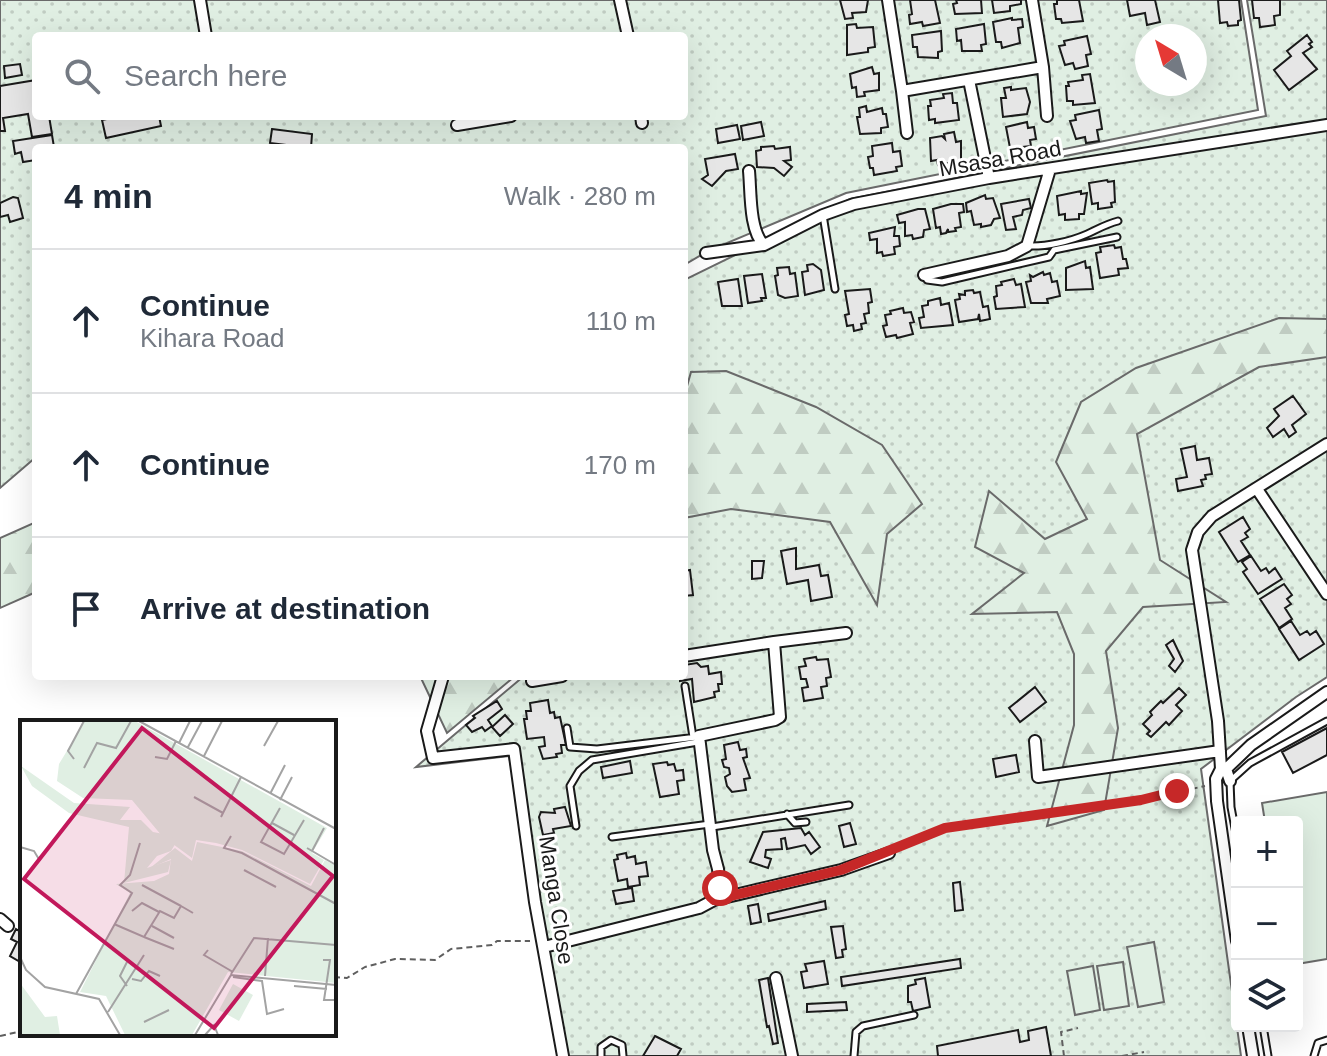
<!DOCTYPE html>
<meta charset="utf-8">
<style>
:root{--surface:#fff;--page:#f2f2f3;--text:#1f2937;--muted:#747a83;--line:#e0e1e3}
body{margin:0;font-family:Arial,sans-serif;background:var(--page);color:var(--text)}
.controls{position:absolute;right:24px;bottom:24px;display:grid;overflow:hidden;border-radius:8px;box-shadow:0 8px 32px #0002}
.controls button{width:72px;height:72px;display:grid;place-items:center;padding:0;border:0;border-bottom:2px solid var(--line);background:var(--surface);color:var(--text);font:40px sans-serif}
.compass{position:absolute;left:1135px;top:24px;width:72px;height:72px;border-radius:50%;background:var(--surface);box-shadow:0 8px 32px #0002;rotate:322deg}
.stop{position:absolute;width:24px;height:24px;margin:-18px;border:6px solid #c62828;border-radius:50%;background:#fff}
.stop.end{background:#c62828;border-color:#fff;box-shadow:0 2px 8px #0008}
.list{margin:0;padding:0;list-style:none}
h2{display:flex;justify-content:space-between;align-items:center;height:104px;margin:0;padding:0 32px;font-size:34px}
h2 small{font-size:26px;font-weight:400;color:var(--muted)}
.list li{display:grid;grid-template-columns:52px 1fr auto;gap:24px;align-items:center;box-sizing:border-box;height:144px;padding:0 32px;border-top:2px solid var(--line)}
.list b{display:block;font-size:30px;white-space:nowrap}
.list p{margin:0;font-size:26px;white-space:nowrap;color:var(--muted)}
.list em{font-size:26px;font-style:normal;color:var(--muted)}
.icon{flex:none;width:44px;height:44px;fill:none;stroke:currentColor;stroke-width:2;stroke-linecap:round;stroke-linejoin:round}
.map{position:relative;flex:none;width:1327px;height:1056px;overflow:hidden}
.search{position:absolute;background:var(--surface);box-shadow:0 8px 32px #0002;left:32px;top:32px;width:656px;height:88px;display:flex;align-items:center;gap:20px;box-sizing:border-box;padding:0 28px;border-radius:8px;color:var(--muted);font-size:30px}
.panel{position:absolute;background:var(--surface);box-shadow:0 8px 32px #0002;left:32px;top:144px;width:656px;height:536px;border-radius:8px}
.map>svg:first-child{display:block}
.grass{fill:url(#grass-dots);stroke:#6a6a6a;stroke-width:2;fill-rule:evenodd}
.forest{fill:url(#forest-firs);stroke:#6a6a6a;stroke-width:2}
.green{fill:#e0efe3;stroke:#6a6a6a;stroke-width:2}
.building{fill:#e6e6e6;stroke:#1a1a1a;stroke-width:2}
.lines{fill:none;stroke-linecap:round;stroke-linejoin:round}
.lane-casing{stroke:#1a1a1a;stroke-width:9}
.street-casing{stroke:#1a1a1a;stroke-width:14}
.path{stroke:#5f5f5f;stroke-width:2;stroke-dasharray:6 4;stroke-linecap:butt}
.lane{stroke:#fff;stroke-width:5}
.street{stroke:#fff;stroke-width:10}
.route{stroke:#c62828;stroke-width:10}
.labels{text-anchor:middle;stroke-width:6;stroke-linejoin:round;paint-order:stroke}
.street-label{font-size:22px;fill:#1a1a1a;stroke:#fff}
.inset-road{fill:none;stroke:#a3a3a3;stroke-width:2}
.view{fill:#c2185b;fill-opacity:0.15;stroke:#c2185b;stroke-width:4}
.inset-edge{fill:none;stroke:#1a1a1a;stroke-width:4}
</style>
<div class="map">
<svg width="1327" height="1056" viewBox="0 0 1327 1056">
<defs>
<pattern id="grass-dots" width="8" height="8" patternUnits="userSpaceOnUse" patternTransform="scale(2)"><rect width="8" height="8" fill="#e0efe3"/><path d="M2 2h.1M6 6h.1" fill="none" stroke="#c0ccc2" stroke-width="1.8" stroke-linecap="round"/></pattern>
<pattern id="forest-firs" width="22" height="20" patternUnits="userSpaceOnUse" patternTransform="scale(2)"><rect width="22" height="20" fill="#e0efe3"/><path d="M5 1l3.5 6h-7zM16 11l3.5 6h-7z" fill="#c0ccc2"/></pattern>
</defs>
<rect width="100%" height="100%" fill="#fff"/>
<!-- grass -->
<path class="grass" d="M 0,0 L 1241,0 L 1258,110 L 846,193 L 708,251 L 684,265 L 684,148 L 36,148 L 36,457 L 0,488 ZM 36,36 L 684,36 L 684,116 L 36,116 ZM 1147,36 L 1195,36 L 1195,84 L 1147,84 Z
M 1247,0 L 1327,0 L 1327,677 L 1296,697 L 1201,769 L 1241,1056 L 567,1056 L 509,756 L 416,767 L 524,676 L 684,676 L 684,280 L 850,199 L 1266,116 Z"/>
<!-- forest -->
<path class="forest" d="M 1279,318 L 1327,319 L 1327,357 L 1259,367 L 1137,434 L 1160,560 L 1226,602 L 1143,607 L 1106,651 L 1118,728 L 1104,810 L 1047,826 L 1074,725 L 1074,654 L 1057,612 L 972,614 L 1024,573 L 975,547 L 989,491 L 1045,539 L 1087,519 L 1056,462 L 1081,402 L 1136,368 Z
M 726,371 L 816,407 L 882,445 L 922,504 L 887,534 L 877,605 L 830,522 L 731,509 L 684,518 L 684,397 L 691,372 Z
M 36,522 L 36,592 L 0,608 L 0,538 Z
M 420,676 L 515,676 L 447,733 Z"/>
<!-- green -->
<path class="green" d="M 1327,792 L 1327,959 L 1297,964 L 1297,822 L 1265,822 L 1262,803 Z
M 1154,942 L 1164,1002 L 1138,1007 L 1127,947 Z
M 1123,962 L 1129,1006 L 1104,1010 L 1097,966 Z
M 1093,966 L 1100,1010 L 1075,1015 L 1067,971 Z"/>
<!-- building -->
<path class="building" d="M 840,0 L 868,0 L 866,12 L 852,13 L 853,18 L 845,19 Z
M 910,0 L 935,0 L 940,23 L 923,26 L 922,22 L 910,24 L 909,15 L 912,14 Z
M 956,0 L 981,0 L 982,13 L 955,14 L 953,4 L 957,3 Z
M 992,0 L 1021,0 L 1021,4 L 1010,6 L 1010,11 L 994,13 Z
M 1057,0 L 1079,0 L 1083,21 L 1062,23 L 1061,19 L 1056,19 L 1054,4 L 1057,4 Z
M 1127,0 L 1155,0 L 1160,22 L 1147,25 L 1145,13 L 1130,16 Z
M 1218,0 L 1239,0 L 1241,20 L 1238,21 L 1238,25 L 1228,26 L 1227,22 L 1220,23 Z
M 1252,0 L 1280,0 L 1280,15 L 1274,16 L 1275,25 L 1260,27 L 1259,18 L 1254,18 Z
M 1012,18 L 1012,20 L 1022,19 L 1023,27 L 1018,28 L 1020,43 L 1002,48 L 1001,42 L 996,42 L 993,22 Z
M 856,24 L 857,28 L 873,27 L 875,47 L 868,48 L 868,52 L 847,55 L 847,25 Z
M 984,24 L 986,44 L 981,45 L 982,51 L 962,51 L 961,40 L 957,41 L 956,29 Z
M 941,31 L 942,51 L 938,52 L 938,58 L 918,57 L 917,47 L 913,47 L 912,35 Z
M 1307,35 L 1312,42 L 1309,44 L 1312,47 L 1303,53 L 1317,69 L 1289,90 L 1274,70 L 1291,56 L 1287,51 Z
M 1087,36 L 1091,54 L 1086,55 L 1088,66 L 1075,69 L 1073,63 L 1065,65 L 1059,46 L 1065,45 L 1064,41 Z
M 20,64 L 22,75 L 5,78 L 4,66 Z
M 872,67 L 874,74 L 879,73 L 879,90 L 864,92 L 865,96 L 857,97 L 856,87 L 852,88 L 850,74 Z
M 1090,74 L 1095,103 L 1073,105 L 1073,101 L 1067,101 L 1066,86 L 1069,86 L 1068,82 L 1083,80 L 1082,75 Z
M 36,80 L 36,116 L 49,116 L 52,134 L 32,137 L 28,114 L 3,118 L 5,131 L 0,131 L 0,86 Z
M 1011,87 L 1011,90 L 1026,88 L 1030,102 L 1027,114 L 1003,117 L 1001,98 L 1006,98 L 1004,88 Z
M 952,93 L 953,103 L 957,103 L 959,120 L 935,123 L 935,119 L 929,120 L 928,106 L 931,106 L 930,100 L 944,98 L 943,94 Z
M 866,106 L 867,112 L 882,108 L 883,114 L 886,114 L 888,127 L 881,128 L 881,133 L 860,134 L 857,117 L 860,117 L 859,108 Z
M 1099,110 L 1102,129 L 1097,130 L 1099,141 L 1086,143 L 1085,137 L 1076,139 L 1070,121 L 1076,120 L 1075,115 Z
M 112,116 L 159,116 L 161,126 L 106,138 L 102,120 L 112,118 Z
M 761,122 L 764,136 L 743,140 L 741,126 Z
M 1027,122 L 1028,128 L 1034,127 L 1036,139 L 1030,140 L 1031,146 L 1023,147 L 1023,151 L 1011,153 L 1006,127 Z
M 737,125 L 740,139 L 718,143 L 716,129 Z
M 272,129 L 312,134 L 311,148 L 270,143 Z
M 954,132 L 956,142 L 961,141 L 961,161 L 938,165 L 937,160 L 931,161 L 930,138 L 942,136 L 945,139 L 944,134 Z
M 52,135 L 54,147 L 36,148 L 36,160 L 23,162 L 21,152 L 15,154 L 13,141 Z
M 892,143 L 893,152 L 900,151 L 902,166 L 896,167 L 897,171 L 874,175 L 873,168 L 870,168 L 868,157 L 873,156 L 872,146 Z
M 774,146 L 775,149 L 790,147 L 791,160 L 784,161 L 792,167 L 784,176 L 774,168 L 757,167 L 756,151 L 761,150 L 761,147 Z
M 735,154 L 738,169 L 726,171 L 712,186 L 702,179 L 708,175 L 705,159 Z
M 1107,180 L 1108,182 L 1114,181 L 1115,202 L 1111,203 L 1112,207 L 1098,209 L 1098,203 L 1092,204 L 1089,183 Z
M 1081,191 L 1081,194 L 1087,193 L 1084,214 L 1079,214 L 1079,219 L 1065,220 L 1065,214 L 1059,215 L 1057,196 Z
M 985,195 L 986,199 L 993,198 L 1000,218 L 994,219 L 991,225 L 981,227 L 981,224 L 974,225 L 971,211 L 967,212 L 966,203 Z
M 13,197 L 18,198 L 23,218 L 10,222 L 8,215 L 0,217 L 0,203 Z
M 1029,199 L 1031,208 L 1023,210 L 1022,215 L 1013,217 L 1016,229 L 1006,230 L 1001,204 Z
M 951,204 L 963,204 L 964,212 L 959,213 L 961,227 L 955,228 L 956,231 L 948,232 L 948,229 L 946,233 L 941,234 L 940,227 L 936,228 L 933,209 Z
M 918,209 L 925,209 L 930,229 L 924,230 L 923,237 L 913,239 L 912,235 L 905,236 L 905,222 L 899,223 L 897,215 Z
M 895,227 L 894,236 L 899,236 L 900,246 L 894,247 L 895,254 L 883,256 L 882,252 L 877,253 L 877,239 L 870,240 L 869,233 Z
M 1114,245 L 1115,248 L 1121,247 L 1123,259 L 1126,259 L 1128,268 L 1118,269 L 1119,275 L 1100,278 L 1096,253 L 1101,252 L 1100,247 Z
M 1085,261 L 1086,268 L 1090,267 L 1093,289 L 1066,290 L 1066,268 Z
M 813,264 L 821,270 L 824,290 L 805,295 L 802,272 L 808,271 L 807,265 Z
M 789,267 L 790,274 L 795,273 L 798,296 L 785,298 L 778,295 L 775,276 L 778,275 L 777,268 Z
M 1043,272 L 1044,275 L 1050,273 L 1052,282 L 1057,281 L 1060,296 L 1047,299 L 1048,303 L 1031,303 L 1026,282 L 1031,281 L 1030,275 L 1033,277 Z
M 762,274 L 766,298 L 761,298 L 762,301 L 748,303 L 744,276 Z
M 738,279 L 742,306 L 722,306 L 718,282 Z
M 1014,279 L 1016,285 L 1021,284 L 1025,307 L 996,309 L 994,297 L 997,296 L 996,286 L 1002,285 L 1001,282 Z
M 870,289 L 872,302 L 868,303 L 869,313 L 864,314 L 866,323 L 861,324 L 862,329 L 854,331 L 853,325 L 847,326 L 845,315 L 849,314 L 845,291 Z
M 973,290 L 974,293 L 980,292 L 983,307 L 988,306 L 990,319 L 980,321 L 979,314 L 978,319 L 959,322 L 955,300 L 960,299 L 959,294 L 965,295 L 965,291 Z
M 940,298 L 941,305 L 949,303 L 953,325 L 921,328 L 919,318 L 924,317 L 922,306 L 928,305 L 928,301 Z
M 903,308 L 904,313 L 911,312 L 914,322 L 910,323 L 913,334 L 897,338 L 896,335 L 886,337 L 883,326 L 887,325 L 885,315 L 891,314 L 890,311 Z
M 1293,396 L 1306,414 L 1292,425 L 1296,432 L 1289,437 L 1284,429 L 1273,437 L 1267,428 L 1279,416 L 1274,409 Z
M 1195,446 L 1197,460 L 1209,458 L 1212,474 L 1205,475 L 1206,479 L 1201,480 L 1203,486 L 1178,491 L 1176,479 L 1187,477 L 1181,449 Z
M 1243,517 L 1250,529 L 1245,533 L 1248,537 L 1241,541 L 1250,555 L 1238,562 L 1219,532 Z
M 796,548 L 796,569 L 819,565 L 821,576 L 828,575 L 832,597 L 811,601 L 808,580 L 787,584 L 781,551 Z
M 1251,556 L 1261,571 L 1266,568 L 1269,573 L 1275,568 L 1282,579 L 1258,594 L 1243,572 L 1247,569 L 1242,562 Z
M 752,561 L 764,561 L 762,578 L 752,579 Z
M 690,570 L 693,595 L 684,596 L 684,571 Z
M 1284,584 L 1292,595 L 1287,599 L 1291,604 L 1285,608 L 1292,619 L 1279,628 L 1260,599 Z
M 1291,621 L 1300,635 L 1307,631 L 1310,635 L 1316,631 L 1324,644 L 1299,660 L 1279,629 Z
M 1173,640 L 1183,661 L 1175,672 L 1169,666 L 1174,659 L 1166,645 Z
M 816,657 L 817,660 L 828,659 L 831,677 L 826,678 L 827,686 L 821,687 L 823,698 L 804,701 L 802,688 L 808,687 L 806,679 L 801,679 L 799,667 L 806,666 L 804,659 Z
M 697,663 L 701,667 L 708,666 L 709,674 L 721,672 L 722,684 L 718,684 L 719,691 L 714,692 L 715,697 L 694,702 L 692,679 L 680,681 L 680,676 L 684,676 L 684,665 Z
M 1035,687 L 1046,702 L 1020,722 L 1009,708 Z
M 1179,688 L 1186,695 L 1176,705 L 1182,711 L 1169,725 L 1166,722 L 1151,737 L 1147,734 L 1150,731 L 1143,724 L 1152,715 L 1150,712 L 1161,701 L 1163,703 Z
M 548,700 L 550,713 L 554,712 L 555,718 L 560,717 L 566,745 L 561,745 L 562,753 L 556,754 L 557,757 L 543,759 L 539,747 L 545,746 L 544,737 L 527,739 L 524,719 L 527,719 L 526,711 L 531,711 L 530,703 Z
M 497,701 L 502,709 L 488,720 L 492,726 L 485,731 L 482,727 L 472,732 L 466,725 L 475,718 L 473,716 Z
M 505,715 L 513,724 L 500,736 L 492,727 Z
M 1327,728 L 1327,755 L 1293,773 L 1282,752 Z
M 738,742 L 740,750 L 746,749 L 747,757 L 743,758 L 750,778 L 744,779 L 746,790 L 732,792 L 727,786 L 725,777 L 730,774 L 729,768 L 724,767 L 722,760 L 726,759 L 724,745 Z
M 1016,755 L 1019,772 L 996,777 L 993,759 Z
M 630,761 L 632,773 L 603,778 L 601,767 Z
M 667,762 L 668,765 L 674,764 L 676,771 L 683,770 L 684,780 L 677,781 L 679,794 L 660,797 L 653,764 Z
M 565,807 L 571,826 L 553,829 L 554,833 L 543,835 L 539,817 L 541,812 L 555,813 L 554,809 Z
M 850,823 L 856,844 L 844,847 L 839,826 Z
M 801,828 L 805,835 L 809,832 L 820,847 L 811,854 L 805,845 L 787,849 L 785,838 L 781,839 L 782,849 L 766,850 L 765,857 L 771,859 L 768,868 L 750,862 L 763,832 Z
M 626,853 L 627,858 L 635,856 L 636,864 L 646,862 L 648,876 L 639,877 L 640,885 L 628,887 L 627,879 L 618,881 L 614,860 L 618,859 L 617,855 Z
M 960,882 L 963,910 L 955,911 L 953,883 Z
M 632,888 L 634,901 L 616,904 L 613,891 Z
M 825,901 L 826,909 L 769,921 L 768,914 Z
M 758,904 L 761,922 L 751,924 L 748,906 Z
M 843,926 L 846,949 L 842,950 L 843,957 L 836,958 L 831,927 Z
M 16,929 L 22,933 L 22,963 L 10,956 L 17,942 L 11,939 Z
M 960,959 L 961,968 L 842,986 L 841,977 Z
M 824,961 L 828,984 L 804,988 L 801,972 L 807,971 L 805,964 Z
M 768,978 L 778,1043 L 773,1044 L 769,1026 L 767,1027 L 759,980 Z
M 925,978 L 930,1007 L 913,1011 L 911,1002 L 908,1002 L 908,986 L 916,984 L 915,980 Z
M 846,1002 L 847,1010 L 807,1012 L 807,1004 Z
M 1046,1027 L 1051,1056 L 938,1056 L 937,1046 L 1018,1030 L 1020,1042 L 1029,1040 L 1028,1031 Z
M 655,1036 L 681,1049 L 677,1056 L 643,1056 Z"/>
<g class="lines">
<defs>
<path id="lane" d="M 823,215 L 835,289
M 1028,246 C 1046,247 1071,241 1087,234 C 1098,229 1106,224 1118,221
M 924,275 L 927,280 L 942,282 L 1049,257 L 1054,250 L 1117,237
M 685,686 L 693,737
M 567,728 L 570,747 L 597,749 L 697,737
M 787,814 L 795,823 L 806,822
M 576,826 L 570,786 L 579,771 L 592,760 L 698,742
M 712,827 L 849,805
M 612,837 L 710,824
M 1237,839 L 1231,807 L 1230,781 L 1250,763 L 1327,721
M 1263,1026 L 1268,1056
M 601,1056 L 601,1047 L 611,1040 L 622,1045 L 623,1056
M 854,1056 L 856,1032 L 863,1026 L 914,1015
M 1314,1056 L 1318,1043 L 1327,1040"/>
<path id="street" d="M 200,0 L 206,36
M 620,0 L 628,36
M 888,0 L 902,91 L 1043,67 L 1032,0
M 1043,67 L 1047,116
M 969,80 L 989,178
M 902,91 L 907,133
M 641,116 L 642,123
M 457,125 L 511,116
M 749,171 C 751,191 749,231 764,245 L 823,215 L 854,204 L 989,178 L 1327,125
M 706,253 L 764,245
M 924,275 L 1008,256 L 1027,246 L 1050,169
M 1257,489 L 1327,594
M 684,656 L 774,642
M 443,676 L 427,731 L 433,758 L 514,749 L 535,902 L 563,1056
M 532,681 L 562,676
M 1035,741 L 1038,777 L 1220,751
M 1221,769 L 1218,721 L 1192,550 L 1198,532 L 1212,516 L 1327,444
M 1226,769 L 1230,781
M 714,900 L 841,870 L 889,853
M 0,919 L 8,926
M 1237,941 L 1217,801 L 1216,779 L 1221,769 L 1226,769 L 1251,745 L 1327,692
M 544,947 L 699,908 L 714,900 L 720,888 L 718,869 L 713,850 L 699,736 L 775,720 L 780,717 L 774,642 L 846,633
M 776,978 L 792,1056
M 1248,1026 L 1253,1056"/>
</defs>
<!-- lane casing -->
<use href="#lane" class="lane-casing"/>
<!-- street casing -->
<use href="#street" class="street-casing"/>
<!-- path -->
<path class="path" d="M 899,848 L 945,828 L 1141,800 L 1205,786
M 334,977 L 347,978 L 365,967 L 395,959 L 435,960 L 451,949 L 492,945 L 497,941 L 530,941
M 0,1036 L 22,1031
M 1064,1056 L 1061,1032 L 1078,1028
M 1122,1056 L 1144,1052"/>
<!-- lane -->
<use href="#lane" class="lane"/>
<!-- street -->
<use href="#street" class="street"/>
</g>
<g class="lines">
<!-- route -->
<path class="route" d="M 720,888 L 714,900 L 841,870 L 945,828 L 1141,800 L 1177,791"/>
</g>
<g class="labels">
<!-- street labels -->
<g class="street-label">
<text transform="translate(1000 158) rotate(-10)" y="8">Msasa Road</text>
<text transform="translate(557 900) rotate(81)" y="8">Manga Close</text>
</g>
</g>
<!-- overview -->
<g transform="translate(20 720)">
<rect width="316" height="316" fill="#fff"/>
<path d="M 65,1 L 115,1 L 307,108 L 292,133 L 304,140 L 290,164 L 222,130 L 196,123 L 176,120 L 172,138 L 142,116 L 112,80 L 63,78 L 37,61 L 39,44 ZM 177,122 L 222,131 L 291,166 L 305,140 L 316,146 L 316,263 L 208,252 L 172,315 L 105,315 L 86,276 L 60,272 L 110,173 L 96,164 L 134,161 L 149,154 L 151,139 L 130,148 L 155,128 L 172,141 Z" fill="#e0efe3"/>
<path d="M 1,46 L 54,83 L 110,87 L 100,100 L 121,100 L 133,112 L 149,115 L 157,121 L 151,131 L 137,136 L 127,148 L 151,140 L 148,152 L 104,163 L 109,107 L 49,93 L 12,66 ZM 180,138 L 199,170 L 198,183 L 180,193 L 183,175 L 160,157 ZM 232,186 L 270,196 L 281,205 L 277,210 L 237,197 L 226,218 L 231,231 L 218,223 L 208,225 L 190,247 L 180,243 L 203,222 L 205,214 L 193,204 L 205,204 L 201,195 L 209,189 L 212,202 L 220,204 L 222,192 ZM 0,263 L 25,297 L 37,296 L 40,315 L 17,315 L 0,295 Z" fill="#e0efe3"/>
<path d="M 213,264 L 233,275 L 219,301 L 199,290 ZM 0,275 L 30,315 L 0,315 Z" fill="#e0efe3"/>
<path class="inset-road" d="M 119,1 L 316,109M 159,23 L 170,1M 244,26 L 258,1M 168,27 L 182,1M 184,36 L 202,1M 135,37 L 147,39 L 156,21M 54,39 L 48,31 L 64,1M 64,48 L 77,23 L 96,28 L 111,1M 250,74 L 265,45M 174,77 L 203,93M 260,80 L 272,57M 260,88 L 241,122 L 264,134 L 284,100M 201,97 L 221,57M 252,103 L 274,115M 211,116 L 204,128 L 222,133 L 316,184M 0,127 L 14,131 L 20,141M 287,128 L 316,145M 292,131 L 304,108M 224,150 L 256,167M 122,165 L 161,186M 0,171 L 0,212M 112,191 L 122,183 L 139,192M 94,204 L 124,217 L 140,191 L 154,198 L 161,186 L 173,193M 132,206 L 154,218M 124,217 L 154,229M 188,230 L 184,235 L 213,252M 0,237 L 6,250 L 25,267 L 79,279 L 100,315M 303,240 L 310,240 L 304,280 L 315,280M 211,254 L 234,218 L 316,225M 245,256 L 248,218M 213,257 L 242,261 L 247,294 L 264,289M 112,259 L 121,261 L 129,251 L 140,256M 107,266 L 100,256 L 107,242M 274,266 L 307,269M 56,274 L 112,173 L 100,165 L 110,155 L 120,123M 88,292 L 124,235M 124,302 L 149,290M 175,315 L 211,255 L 316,265M 185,315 L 194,305 L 198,315"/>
<path class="view" d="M 122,8 L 313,156 L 194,308 L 4,159 Z"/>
<rect width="316" height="316" class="inset-edge"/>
</g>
</svg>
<div class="controls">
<button>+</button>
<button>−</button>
<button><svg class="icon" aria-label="layers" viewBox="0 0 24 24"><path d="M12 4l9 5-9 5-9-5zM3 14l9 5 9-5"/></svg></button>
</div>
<svg class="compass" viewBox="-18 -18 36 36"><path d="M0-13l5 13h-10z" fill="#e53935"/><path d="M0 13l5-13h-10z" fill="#747a83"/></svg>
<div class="stop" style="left:720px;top:888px"></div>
<div class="stop end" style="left:1177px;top:791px"></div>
<div class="search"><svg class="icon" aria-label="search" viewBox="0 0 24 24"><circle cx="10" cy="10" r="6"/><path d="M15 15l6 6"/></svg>Search here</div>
<section class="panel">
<h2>4 min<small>Walk · 280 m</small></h2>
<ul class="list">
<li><svg class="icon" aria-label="ahead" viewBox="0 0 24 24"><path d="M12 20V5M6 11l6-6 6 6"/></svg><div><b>Continue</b><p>Kihara Road</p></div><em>110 m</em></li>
<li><svg class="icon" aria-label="ahead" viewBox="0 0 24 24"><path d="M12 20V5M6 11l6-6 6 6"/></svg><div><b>Continue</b></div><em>170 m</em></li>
<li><svg class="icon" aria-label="arrive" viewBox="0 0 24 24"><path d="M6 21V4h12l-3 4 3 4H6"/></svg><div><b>Arrive at destination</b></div></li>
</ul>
</section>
</div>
